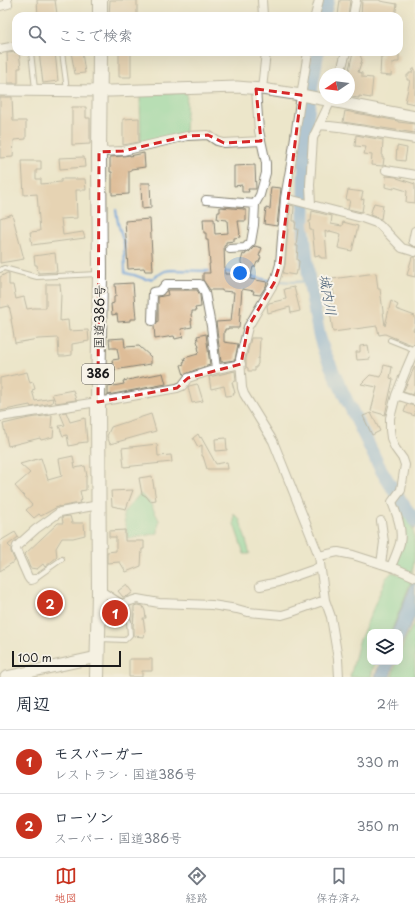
<!DOCTYPE html>
<html lang="ja">
<meta charset="utf-8">
<style>
:root{--surface:#fff;--page:#f2f2f3;--text:#1f2937;--muted:#747a83;--line:#e0e1e3;--accent:#c8321e}
body{margin:0;font-family:"Playpen Sans","Klee One",sans-serif;background:var(--page);color:var(--text)}
.controls{position:absolute;right:12px;bottom:12px;display:grid;overflow:hidden;border-radius:8px;box-shadow:0 4px 16px #0002}
.controls button{width:36px;height:36px;display:grid;place-items:center;padding:0;border:0;border-bottom:1px solid var(--line);background:var(--surface);color:var(--text);font:20px sans-serif}
.compass{position:absolute;left:319px;top:68px;width:36px;height:36px;border-radius:50%;background:var(--surface);box-shadow:0 4px 16px #0002;rotate:257deg}
.scale{position:absolute;left:12px;bottom:10px;width:109px;box-sizing:border-box;padding-left:4px;border:2px solid #1c1c1c;border-top:0;font-size:11px;line-height:14px;white-space:nowrap;color:#1c1c1c;-webkit-text-stroke:3px #f7f3e8;paint-order:stroke}
.you{position:absolute;left:240px;top:273px;width:14px;height:14px;margin:-10px;border:3px solid #fff;border-radius:50%;background:#1a73e8;box-shadow:0 0 0 6px #1a73e833}
.badge{display:grid;place-items:center;width:26px;height:26px;border-radius:50%;background:var(--accent);color:#fff;font-size:13px;font-weight:700}
.pin{position:absolute;translate:-50% -50%;border:2px solid #fff;box-shadow:0 1px 4px #0006}
.list{margin:0;padding:0;list-style:none}
h2{display:flex;justify-content:space-between;align-items:center;height:52px;margin:0;padding:0 16px;font-size:17px}
h2 small{font-size:13px;font-weight:400;color:var(--muted)}
.list li{display:grid;grid-template-columns:26px 1fr auto;gap:12px;align-items:center;box-sizing:border-box;height:64px;padding:0 16px;border-top:1px solid var(--line)}
.list b{display:block;font-size:15px;white-space:nowrap}
.list p{margin:0;font-size:13px;white-space:nowrap;color:var(--muted)}
.list em{font-size:13px;font-style:normal;color:var(--muted)}
.icon{flex:none;width:22px;height:22px;fill:none;stroke:currentColor;stroke-width:2;stroke-linecap:round;stroke-linejoin:round}
.map{position:relative;flex:none;width:415px;height:677px;overflow:hidden}
.search{position:absolute;background:var(--surface);box-shadow:0 4px 16px #0002;left:12px;right:12px;top:12px;height:44px;display:flex;align-items:center;gap:10px;box-sizing:border-box;padding:0 14px;border-radius:12px;color:var(--muted);font-size:15px}
.sheet{height:180px;background:var(--surface)}
nav{display:flex;justify-content:space-around;align-items:center;box-sizing:border-box;height:56px;border-top:1px solid var(--line);background:var(--surface);font-size:11px;color:var(--muted)}
nav a{display:grid;justify-items:center;gap:2px}
nav .on{color:var(--accent)}
.map>svg:first-child{display:block}
.green{fill:#79d49a;stroke:#4a785b}
.water{fill:#6ca1d9;stroke:#445e7a}
.lines{fill:none;stroke-linecap:round;stroke-linejoin:round}
.stream{stroke:#6ca1d9;stroke-width:2}
.river{stroke:#6ca1d9;stroke-width:13}
.building{fill:#debd98}
.service-casing{stroke:#848173;stroke-width:6}
.minor-casing{stroke:#848173;stroke-width:10}
.tertiary-casing{stroke:#848173;stroke-width:13}
.trunk-casing{stroke:#848173;stroke-width:16}
.service{stroke:#fff;stroke-width:4}
.minor{stroke:#fff;stroke-width:8}
.tertiary{stroke:#fff;stroke-width:11}
.trunk{stroke:#fff;stroke-width:14}
.marked{fill:none;stroke:#d62828;stroke-width:3;stroke-dasharray:8 5;stroke-linejoin:round}
.labels{text-anchor:middle;stroke-width:4;stroke-linejoin:round;paint-order:stroke}
.shield{fill:#f7f3e8;stroke:#5e5c59;stroke-width:1}
.shield-label{font-size:12px;font-weight:bold;fill:#1c1c1c}
.street-label{font-size:13px;fill:#1c1c1c;stroke:#f7f3e8}
.water-label{font-size:14px;font-style:italic;fill:#405871;stroke:#f7f3e8}
</style>
<div class="map">
<svg width="415" height="677" viewBox="0 0 415 677">
<rect width="100%" height="100%" fill="#f7f3e8"/>
<filter id="ink" filterUnits="userSpaceOnUse"><feTurbulence type="fractalNoise" baseFrequency=".025" numOctaves="2"/><feDisplacementMap in="SourceGraphic" scale="8" xChannelSelector="R" yChannelSelector="G"/><feConvolveMatrix kernelMatrix="1 2 1 2 8 2 1 2 1" color-interpolation-filters="sRGB"/></filter>
<filter id="wash" filterUnits="userSpaceOnUse"><feTurbulence type="fractalNoise" baseFrequency=".012" numOctaves="4" result="noise"/><feDisplacementMap in="SourceGraphic" scale="16" xChannelSelector="R" yChannelSelector="G"/><feGaussianBlur stdDeviation="0.9" result="paint"/><feColorMatrix in="noise" values="0 0 0 0 0 0 0 0 0 0 0 0 0 0 0 0 0 1.4 0 .05"/><feComposite in="paint" operator="in"/></filter>
<g filter="url(#wash)">
<rect width="100%" height="100%" fill="#ece6ca"/>
<!-- green -->
<path class="green" d="M 187,92 L 185,134 L 141,144 L 140,94 Z
M 140,494 L 150,503 L 159,520 L 158,533 L 128,539 L 123,513 Z
M 396,502 C 401,510 409,520 413,529 C 415,539 415,563 412,573 L 394,565 L 401,546 Z
M 234,514 L 240,520 L 250,554 L 244,554 L 234,524 Z
M 392,572 L 412,579 L 391,632 L 370,632 L 370,662 L 377,662 L 373,668 L 371,677 L 350,677 L 359,642 L 386,578 Z
M 415,622 L 415,677 L 392,677 L 396,662 L 400,662 L 400,653 L 405,640 Z"/>
<!-- water -->
<path class="water" d="M 403,493 L 415,513 L 415,530 L 396,500 Z
M 413,580 L 415,581 L 415,617 L 400,647 L 400,632 L 392,632 Z
M 380,662 L 394,662 L 390,677 L 375,677 Z"/>
<g class="lines">
<!-- stream -->
<path class="stream" d="M 116,210 L 118,223 L 124,244 L 125,273 L 134,275 L 145,279 L 151,279 L 165,271 L 171,270 L 211,271
M 223,271 L 240,274
M 249,276 L 272,281
M 278,281 L 295,282 L 309,281"/>
<!-- river -->
<path class="river" d="M 324,16 L 328,0
M 318,52 L 309,104 L 306,134 L 304,178 L 304,232 L 309,281 L 319,335 L 324,351 L 336,378 L 380,468 L 398,497 L 415,521"/>
</g>
<g id="blocks">
<!-- building -->
<path class="building" d="M 37,0 L 55,0 L 57,14 L 38,16 Z
M 110,0 L 137,0 L 137,16 L 109,16 Z
M 340,0 L 350,0 L 348,16 L 338,16 Z
M 362,0 L 380,0 L 380,1 L 397,4 L 395,16 L 361,16 Z
M 19,52 L 21,68 L 18,68 L 18,83 L 8,83 L 7,53 Z
M 39,52 L 55,52 L 58,81 L 43,83 Z
M 71,52 L 82,52 L 85,73 L 75,74 Z
M 119,52 L 131,52 L 131,77 L 119,77 Z
M 353,52 L 359,52 L 362,60 L 358,72 L 362,73 L 362,77 L 373,78 L 371,98 L 359,96 L 359,98 L 351,97 L 352,94 L 349,94 L 349,74 L 348,74 Z
M 383,52 L 396,52 L 396,54 L 399,54 L 399,62 L 395,62 L 394,63 L 392,63 L 391,76 L 380,75 L 381,56 L 383,57 Z
M 413,69 L 415,69 L 415,104 L 405,102 L 410,80 L 407,80 L 407,75 L 409,75 L 409,73 L 412,73 Z
M 0,97 L 12,97 L 13,121 L 26,121 L 26,139 L 14,140 L 13,157 L 0,158 Z
M 72,107 L 86,107 L 86,118 L 90,118 L 90,144 L 72,145 Z
M 345,111 L 398,121 L 398,122 L 415,124 L 415,133 L 343,122 Z
M 139,118 L 139,142 L 123,145 L 123,119 Z
M 356,135 L 383,140 L 382,158 L 384,158 L 383,166 L 371,165 L 372,155 L 364,154 L 366,147 L 355,146 Z
M 397,146 L 407,148 L 405,161 L 396,160 Z
M 144,153 L 145,167 L 131,169 L 131,171 L 129,171 L 129,194 L 112,195 L 112,172 L 110,172 L 110,157 L 123,156 L 130,155 L 130,156 Z
M 84,157 L 85,167 L 60,169 L 59,158 Z
M 22,161 L 41,161 L 41,170 L 36,170 L 36,179 L 41,179 L 41,184 L 61,182 L 61,179 L 85,179 L 86,190 L 76,190 L 77,218 L 61,219 L 63,235 L 83,232 L 85,238 L 32,245 L 30,232 L 40,231 L 37,194 L 24,195 Z
M 255,165 L 256,189 L 248,189 L 249,192 L 242,192 L 242,185 L 234,186 L 234,166 Z
M 386,176 L 397,177 L 397,178 L 415,184 L 415,203 L 406,202 L 407,191 L 394,187 L 394,189 L 385,187 Z
M 141,183 L 150,183 L 151,208 L 142,209 Z
M 271,187 L 281,188 L 277,226 L 264,224 L 266,208 L 270,209 L 271,196 L 270,196 Z
M 348,190 L 363,192 L 361,200 L 364,199 L 362,212 L 348,209 L 350,200 L 346,200 Z
M 374,203 L 383,205 L 381,219 L 370,215 Z
M 290,205 L 294,206 L 293,221 L 296,221 L 295,229 L 298,229 L 296,246 L 298,246 L 297,260 L 299,261 L 298,271 L 296,271 L 295,275 L 283,273 L 285,265 Z
M 220,207 L 244,209 L 244,210 L 246,210 L 246,221 L 238,221 L 240,234 L 239,234 L 240,237 L 234,238 L 234,241 L 226,242 L 226,245 L 224,246 L 225,274 L 239,274 L 242,264 L 241,263 L 241,261 L 243,254 L 245,255 L 246,253 L 249,252 L 255,246 L 262,248 L 259,256 L 261,257 L 259,262 L 257,262 L 255,267 L 253,267 L 250,279 L 267,282 L 266,286 L 260,295 L 253,294 L 254,291 L 242,289 L 239,328 L 228,328 L 228,329 L 225,329 L 225,331 L 224,331 L 224,342 L 238,344 L 235,360 L 221,362 L 216,322 L 231,321 L 234,292 L 222,291 L 222,290 L 210,290 L 203,280 L 203,273 L 210,273 L 209,264 L 210,264 L 208,240 L 206,240 L 206,233 L 204,233 L 203,219 L 214,219 L 215,234 L 228,233 L 227,220 L 217,219 L 218,212 L 220,212 Z
M 312,211 L 332,216 L 331,224 L 342,226 L 343,222 L 358,226 L 352,251 L 338,248 L 341,234 L 330,231 L 329,233 L 325,231 L 327,258 L 321,258 L 321,257 L 319,257 L 319,255 L 315,256 L 312,230 L 310,230 L 309,221 L 311,221 Z
M 12,214 L 24,259 L 0,263 L 0,218 Z
M 150,219 L 153,271 L 145,271 L 144,268 L 128,269 L 125,221 Z
M 55,253 L 57,272 L 38,273 L 37,265 L 35,265 L 34,256 Z
M 412,257 L 415,257 L 415,277 L 407,275 Z
M 7,273 L 9,273 L 9,285 L 13,285 L 16,299 L 24,297 L 27,309 L 34,308 L 46,308 L 46,284 L 60,284 L 61,294 L 60,321 L 68,320 L 69,331 L 88,330 L 89,341 L 72,344 L 72,355 L 65,356 L 59,356 L 58,338 L 38,339 L 15,343 L 11,319 L 12,319 L 9,306 L 0,308 L 0,277 Z
M 376,273 L 378,289 L 380,289 L 385,326 L 391,301 L 398,305 L 396,309 L 415,316 L 415,326 L 413,330 L 415,331 L 415,344 L 412,345 L 385,334 L 379,335 L 377,326 L 333,332 L 330,311 L 332,310 L 330,296 L 334,295 L 332,279 Z
M 133,283 L 136,319 L 130,319 L 130,321 L 118,322 L 117,314 L 112,315 L 111,304 L 114,303 L 114,297 L 116,296 L 115,284 Z
M 294,287 L 300,311 L 291,313 L 290,307 L 268,313 L 267,306 L 269,303 L 286,299 L 284,289 Z
M 169,290 L 197,290 L 200,295 L 201,307 L 195,308 L 196,311 L 192,311 L 192,314 L 191,314 L 192,321 L 191,321 L 192,327 L 181,329 L 183,337 L 175,339 L 174,336 L 155,339 L 154,326 L 156,324 L 158,321 L 158,297 L 168,295 L 167,291 Z
M 206,334 L 210,365 L 195,370 L 184,375 L 181,365 L 184,364 L 183,362 L 185,361 L 184,358 L 198,354 L 197,353 L 199,352 L 198,347 L 199,347 L 197,341 L 198,340 L 197,336 Z
M 124,338 L 125,347 L 139,346 L 151,357 L 151,364 L 114,370 L 112,360 L 119,359 L 117,348 L 110,348 L 109,339 Z
M 251,338 L 260,338 L 259,358 L 258,358 L 258,364 L 257,365 L 257,367 L 255,367 L 255,371 L 248,371 L 248,368 L 246,367 L 246,359 Z
M 368,345 L 370,359 L 357,360 L 356,352 L 360,352 L 360,346 Z
M 384,365 L 392,367 L 390,378 L 393,379 L 385,415 L 371,411 L 377,387 L 361,384 L 370,375 L 381,377 Z
M 415,366 L 415,390 L 413,395 L 403,392 Z
M 235,371 L 236,381 L 232,382 L 235,393 L 233,393 L 234,395 L 226,396 L 224,386 L 211,389 L 209,377 Z
M 27,372 L 30,383 L 33,382 L 35,389 L 32,390 L 35,401 L 53,398 L 52,403 L 31,407 L 30,405 L 0,411 L 0,378 Z
M 163,373 L 166,384 L 108,395 L 108,387 L 124,384 L 123,381 Z
M 197,384 L 198,385 L 203,401 L 192,403 L 188,387 L 189,386 Z
M 73,390 L 76,400 L 56,403 L 52,394 Z
M 407,404 L 415,406 L 415,416 L 404,412 Z
M 66,412 L 70,422 L 85,418 L 87,442 L 78,443 L 78,444 L 69,446 L 67,435 L 63,436 L 59,426 L 65,425 L 60,413 Z
M 371,413 L 380,431 L 372,435 L 363,416 Z
M 151,414 L 156,431 L 110,444 L 107,436 L 111,427 Z
M 52,415 L 51,428 L 54,427 L 53,437 L 41,440 L 40,438 L 8,446 L 3,424 L 29,418 Z
M 198,434 L 200,438 L 201,437 L 216,464 L 227,462 L 228,469 L 207,469 L 203,456 L 202,456 L 202,445 L 198,447 L 193,438 Z
M 226,438 L 227,450 L 216,451 L 215,439 Z
M 157,444 L 158,456 L 171,455 L 172,462 L 124,467 L 122,448 Z
M 73,456 L 75,468 L 85,466 L 87,476 L 86,476 L 86,490 L 80,491 L 82,500 L 79,501 L 80,503 L 59,507 L 59,506 L 41,516 L 39,514 L 34,518 L 26,510 L 32,505 L 15,486 L 30,473 L 20,464 L 41,458 L 48,480 L 62,476 L 59,459 Z
M 152,476 L 156,500 L 150,501 L 146,496 L 142,494 L 139,478 Z
M 133,490 L 126,509 L 112,506 L 111,491 Z
M 70,516 L 72,523 L 84,523 L 85,535 L 73,538 L 62,538 L 56,548 L 57,557 L 45,567 L 43,564 L 37,569 L 30,568 L 25,554 L 58,523 L 63,523 L 62,517 Z
M 125,530 L 125,541 L 144,541 L 144,549 L 142,549 L 141,566 L 126,572 L 120,562 L 107,563 L 107,552 L 116,551 L 116,537 L 109,537 L 109,531 Z
M 15,532 L 18,537 L 8,545 L 11,548 L 11,552 L 15,561 L 0,571 L 0,541 Z
M 127,584 L 133,592 L 128,596 L 123,597 L 118,591 Z
M 43,592 L 57,592 L 56,615 L 42,615 Z
M 137,605 L 143,606 L 145,611 L 146,618 L 143,618 L 145,630 L 144,637 L 134,636 L 134,628 L 133,628 L 133,627 L 134,614 L 134,606 Z
M 115,606 L 118,609 L 122,609 L 122,614 L 107,614 L 107,607 Z
M 129,659 L 152,659 L 152,671 L 142,671 L 142,677 L 129,677 Z"/>
</g>
</g>
<g filter="url(#ink)">
<use href="#blocks" fill-opacity="0" stroke="#848173" stroke-width="1"/>
<g class="lines">
<defs>
<path id="service" d="M 31,52 L 35,89
M 62,52 L 67,90
M 0,270 L 4,268 L 37,277 L 98,274
M 390,340 L 415,350
M 34,579 L 62,559
M 99,639 L 125,640 L 130,635 L 129,621 L 126,618 L 101,618"/>
<path id="minor" d="M 262,0 L 263,16
M 0,6 L 8,4 L 7,0
M 315,16 L 319,0
M 353,16 L 356,0
M 0,49 L 16,46
M 308,52 L 299,109 L 291,164 L 285,198 L 280,264 L 276,278 L 274,283 L 248,327 L 240,359 L 242,388 L 244,394 L 273,441 L 319,556 L 325,600 L 331,617 L 338,659 L 339,677
M 340,74 L 346,52
M 262,89 L 266,52
M 319,125 C 351,127 383,135 415,139
M 99,152 L 123,151 L 187,136 L 208,135 L 217,141 L 224,143 L 261,141
M 386,170 L 415,175
M 285,198 L 362,218 L 379,224 L 402,248 L 415,252
M 206,200 L 255,204 L 260,195 L 266,173 L 266,163 L 259,131 L 256,89
M 311,204 L 310,185 L 313,138 L 332,98
M 415,231 L 413,241 L 415,242
M 230,249 L 245,248 L 251,242 L 254,225 L 255,204
M 152,321 L 153,292 L 160,291 L 166,284 L 200,284 L 205,293 L 211,326 L 216,369
M 396,395 L 415,401
M 0,417 L 104,401 L 177,388 L 182,386 L 188,378 L 216,369 L 241,364
M 381,521 L 384,542 L 381,564
M 319,556 L 338,552 L 353,555 L 397,569 L 415,577
M 391,567 C 394,559 398,551 400,543 C 403,530 397,515 392,502 L 401,490 L 405,465 L 403,459 L 395,448 L 391,438 L 390,430 L 390,418 L 396,395 L 406,370 L 415,349
M 34,579 L 30,580 L 28,577 L 16,550 L 17,546 L 36,529 L 60,512 L 99,505
M 260,586 L 278,582 L 315,569 L 320,566
M 99,593 L 104,593 L 121,604 L 137,599 L 159,603 L 212,605 L 237,609 L 248,612 L 282,615 L 292,612 L 325,600"/>
<path id="tertiary" d="M 0,90 L 110,91 L 237,87 L 262,89 L 301,95 L 415,117
M 6,677 L 97,657"/>
<path id="trunk" d="M 100,16 L 100,0
M 97,677 L 99,593 L 98,402 L 100,274 L 99,155 L 100,52"/>
</defs>
<!-- service casing -->
<use href="#service" class="service-casing"/>
<!-- minor casing -->
<use href="#minor" class="minor-casing"/>
<!-- tertiary casing -->
<use href="#tertiary" class="tertiary-casing"/>
<!-- trunk casing -->
<use href="#trunk" class="trunk-casing"/>
<!-- service -->
<use href="#service" class="service"/>
<!-- minor -->
<use href="#minor" class="minor"/>
<!-- tertiary -->
<use href="#tertiary" class="tertiary"/>
<!-- trunk -->
<use href="#trunk" class="trunk"/>
</g>
</g>
<!-- marked area -->
<path d="M0 0H415V677H0ZM 256,89 L 301,95 L 280,264 L 274,283 L 248,327 L 241,364 L 188,378 L 177,388 L 98,402 L 99,152 L 123,151 L 187,136 L 208,135 L 224,143 L 261,141 Z" fill="#ece6ca" fill-opacity=".55" fill-rule="evenodd"/>
<path class="marked" d="M 256,89 L 301,95 L 280,264 L 274,283 L 248,327 L 241,364 L 188,378 L 177,388 L 98,402 L 99,152 L 123,151 L 187,136 L 208,135 L 224,143 L 261,141 Z"/>
<g class="labels">
<!-- shield labels -->
<rect class="shield" x="82" y="364" width="32" height="20" rx="3"/>
<g class="shield-label">
<text x="98" y="378">386</text>
</g>
<!-- street labels -->
<g class="street-label">
<text transform="translate(99 317) rotate(-89)" y="5">国道386号</text>
</g>
<!-- water labels -->
<g class="water-label">
<text transform="translate(328 295) rotate(80)" y="5">城内川</text>
</g>
</g>
</svg>
<div class="controls">
<button><svg class="icon" aria-label="layers" viewBox="0 0 24 24"><path d="M12 4l9 5-9 5-9-5zM3 14l9 5 9-5"/></svg></button>
</div>
<svg class="compass" viewBox="-18 -18 36 36"><path d="M0-13l5 13h-10z" fill="#e53935"/><path d="M0 13l5-13h-10z" fill="#747a83"/></svg>
<div class="scale">100 m</div>
<div class="you"></div>
<div class="pin badge" style="left:115px;top:613px">1</div>
<div class="pin badge" style="left:50px;top:603px">2</div>
<div class="search"><svg class="icon" aria-label="search" viewBox="0 0 24 24"><circle cx="10" cy="10" r="6"/><path d="M15 15l6 6"/></svg>ここで検索</div>
</div>
<section class="sheet">
<h2>周辺<small>2件</small></h2>
<ul class="list">
<li><span class="badge">1</span><div><b>モスバーガー</b><p>レストラン · 国道386号</p></div><em>330 m</em></li>
<li><span class="badge">2</span><div><b>ローソン</b><p>スーパー · 国道386号</p></div><em>350 m</em></li>
</ul>
</section>
<nav>
<a class="on"><svg class="icon" aria-label="map" viewBox="0 0 24 24"><path d="M3 6l6-2 6 2 6-2v14l-6 2-6-2-6 2zM9 4v14M15 6v14"/></svg>地図</a>
<a><svg class="icon" aria-label="directions" viewBox="0 0 24 24"><path d="M12 3l9 9-9 9-9-9zM9 14v-3h6M13 9l2 2-2 2"/></svg>経路</a>
<a><svg class="icon" aria-label="saved" viewBox="0 0 24 24"><path d="M7 4h10v16l-5-4-5 4z"/></svg>保存済み</a>
</nav>
